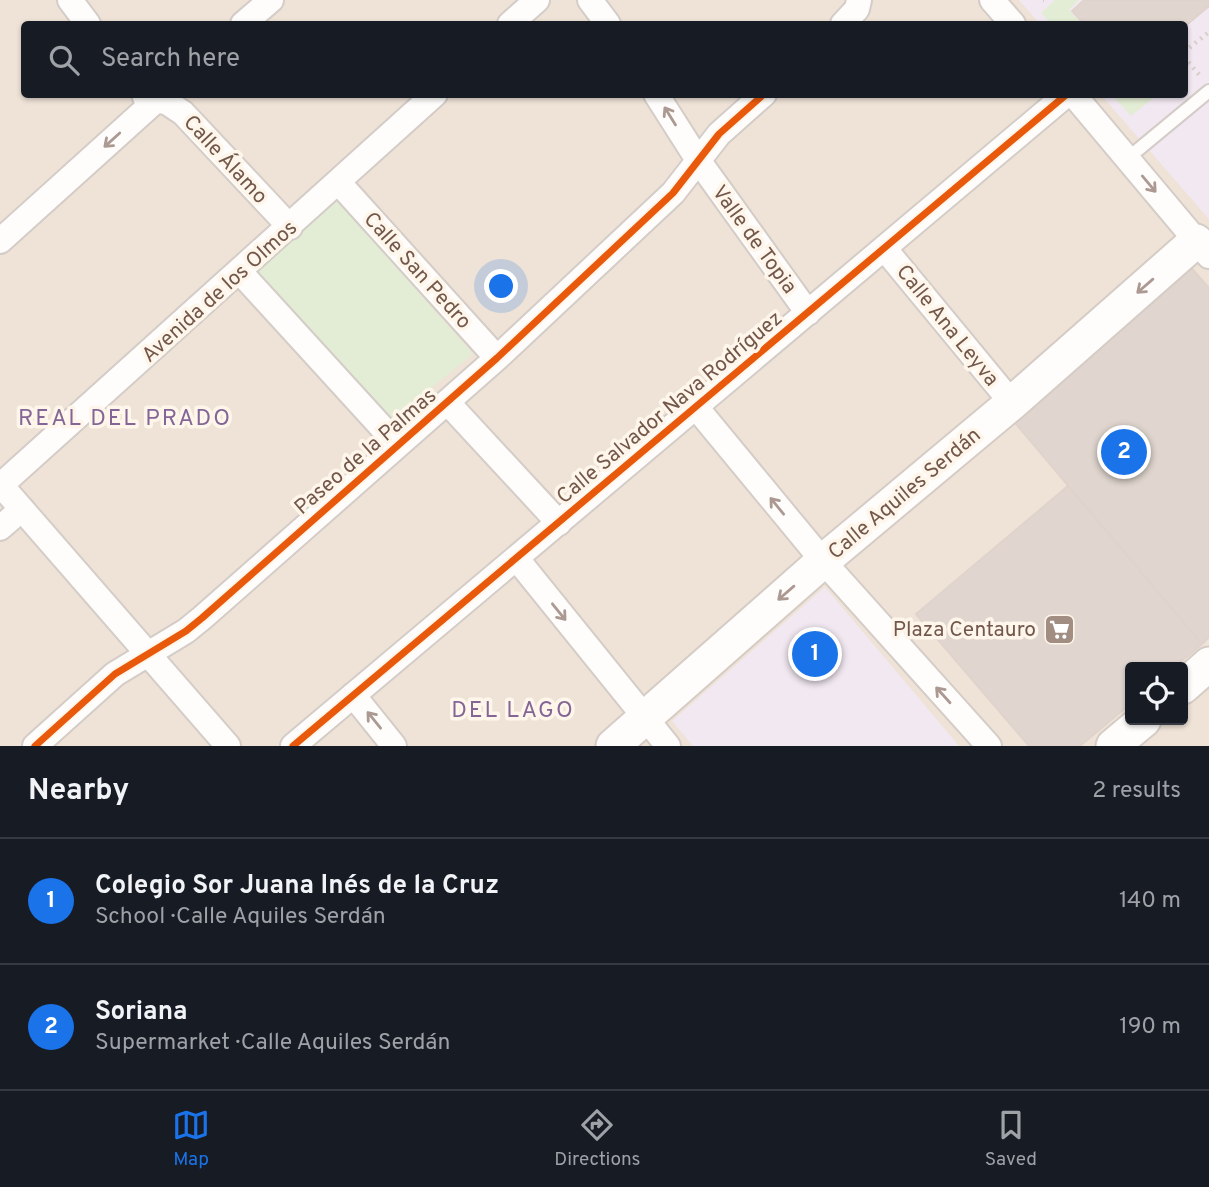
<!DOCTYPE html>
<meta charset="utf-8">
<style>
:root{--surface:#171b24;--page:#20242c;--text:#f1f3f6;--muted:#9ea1a6;--line:#363941;--accent:#1a73e8}
body{margin:0;font-family:Overpass,sans-serif;background:var(--page);color:var(--text)}
.controls{position:absolute;right:21px;bottom:21px;display:grid;overflow:hidden;border-radius:7px;box-shadow:0 2px 5px #0004}
.controls button{width:63px;height:63px;display:grid;place-items:center;padding:0;border:0;border-bottom:2px solid var(--line);background:var(--surface);color:var(--text);font:35px sans-serif}
.you{position:absolute;left:502px;top:287px;width:24px;height:24px;margin:-18px;border:5px solid #fff;border-radius:50%;background:#1a73e8;box-shadow:0 0 0 10px #1a73e833}
.badge{display:grid;place-items:center;width:46px;height:46px;border-radius:50%;background:var(--accent);color:#fff;font-size:23px;font-weight:700}
.pin{position:absolute;translate:-50% -50%;border:4px solid #fff;box-shadow:0 2px 7px #0006}
.list{margin:0;padding:0;list-style:none}
h2{display:flex;justify-content:space-between;align-items:center;height:91px;margin:0;padding:0 28px;font-size:30px}
h2 small{font-size:23px;font-weight:400;color:var(--muted)}
.list li{display:grid;grid-template-columns:46px 1fr auto;gap:21px;align-items:center;box-sizing:border-box;height:126px;padding:0 28px;border-top:2px solid var(--line)}
.list b{display:block;font-size:26px;white-space:nowrap}
.list p{margin:0;font-size:23px;white-space:nowrap;color:var(--muted)}
.list em{font-size:23px;font-style:normal;color:var(--muted)}
.icon{flex:none;width:38px;height:38px;fill:none;stroke:currentColor;stroke-width:2;stroke-linecap:round;stroke-linejoin:round}
.map{position:relative;flex:none;width:1209px;height:746px;overflow:hidden}
.search{position:absolute;background:var(--surface);box-shadow:0 2px 5px #0004;left:21px;right:21px;top:21px;height:77px;display:flex;align-items:center;gap:18px;box-sizing:border-box;padding:0 24px;border-radius:7px;color:var(--muted);font-size:26px}
.sheet{height:343px;background:var(--surface)}
nav{display:flex;justify-content:space-around;align-items:center;box-sizing:border-box;height:98px;border-top:2px solid var(--line);background:var(--surface);font-size:19px;color:var(--muted)}
nav a{display:grid;justify-items:center;gap:4px}
nav .on{color:var(--accent)}
.map>svg:first-child{display:block}
.residential{fill:#efe3d7;fill-rule:evenodd}
.education{fill:#f2e8f1}
.green{fill:#e3ecd4}
.building{fill:#e0d6cf;stroke:#dfd3cc;stroke-width:2}
.lines{fill:none;stroke-linecap:round;stroke-linejoin:round}
.lane-casing{stroke:#d4ccc7;stroke-width:16}
.street-casing{stroke:#d4ccc7;stroke-width:28}
.secondary-casing{stroke:#d5ccc6;stroke-width:37}
.path{stroke:#d7cfca;stroke-width:4.5;stroke-dasharray:2 5;stroke-linecap:butt}
.lane{stroke:#fefdfc;stroke-width:12}
.street{stroke:#fefdfc;stroke-width:24}
.secondary{stroke:#fefdfc;stroke-width:33}
.cycleway-casing{stroke:#fef6ea;stroke-width:11}
.cycleway{stroke:#e8590c;stroke-width:7}
.oneway{stroke:#ab9992}
.labels{text-anchor:middle;stroke-width:7;stroke-linejoin:round;paint-order:stroke}
.street-label{font-size:21px;fill:#73574b;stroke:#fef6ea}
.poi-label{font-size:21px;fill:#73574b;stroke:#fef6ea;text-anchor:end}
.neighbourhood-label{font-size:23px;letter-spacing:2px;fill:#846696;stroke:#fef6ea}
</style>
<div class="map">
<svg width="1209" height="746" viewBox="0 0 1209 746">
<rect width="100%" height="100%" fill="#f6f0e9"/>
<!-- residential -->
<path class="residential" d="M 0,0 L 1209,0 L 1209,746 L 0,746 ZM 24,24 L 1184,24 L 1184,94 L 24,94 ZM 1130,667 L 1183,667 L 1183,720 L 1130,720 Z"/>
<!-- education -->
<path class="education" d="M 1019,0 L 1209,0 L 1209,219 L 1101,95 L 1184,94 L 1184,24 L 1040,24 Z
M 825,587 L 959,746 L 693,746 L 672,721 Z"/>
<!-- green -->
<path class="green" d="M 1055,0 L 1079,0 L 1069,10 L 1082,24 L 1051,24 L 1041,13 Z
M 1112,95 L 1157,95 L 1131,116 Z
M 335,198 L 473,354 L 388,423 L 256,269 Z"/>
<!-- building -->
<path class="building" d="M 1084,0 L 1209,0 L 1209,6 L 1184,27 L 1184,24 L 1084,24 L 1072,11 Z
M 1187,263 L 1209,288 L 1209,637 L 1202,644 L 1011,418 Z
M 1068,486 L 1202,644 L 1174,667 L 1130,667 L 1130,704 L 1080,746 L 1029,746 L 916,614 Z"/>
<g class="lines">
<defs>
<path id="lane" d="M 1128,158 L 1209,91"/>
<path id="street" d="M 70,0 L 88,24
M 590,0 L 608,24
M 992,0 L 1013,24
M 243,24 L 271,0
M 510,24 L 537,0
M 843,24 L 857,9 L 859,0
M 656,94 L 698,160 L 808,313
M 1073,94 L 1209,256
M 145,97 L 168,103 L 183,113 L 290,227
M 339,183 L 497,358
M 0,241 L 163,94
M 884,248 L 1012,403
M 240,272 L 398,445
M 447,402 L 559,523
M 695,406 L 823,561 L 989,746
M 0,484 L 228,746
M 1,485 L 435,94
M 0,528 L 22,509
M 517,559 L 668,746
M 353,695 L 394,746
M 35,746 L 115,674 L 186,631 L 202,618 L 497,358 L 673,193 L 719,134 L 764,94
M 293,746 L 1067,94"/>
<path id="secondary" d="M 1183,687 L 1209,664
M 613,746 L 823,561 L 1012,403 L 1196,241
M 1113,746 L 1144,720"/>
</defs>
<!-- lane casing -->
<use href="#lane" class="lane-casing"/>
<!-- street casing -->
<use href="#street" class="street-casing"/>
<!-- secondary casing -->
<use href="#secondary" class="secondary-casing"/>
<!-- path -->
<path class="path" d="M 1043,0 L 1044,0
M 1184,52 L 1209,32
M 1184,57 L 1202,78"/>
<!-- lane -->
<use href="#lane" class="lane"/>
<!-- street -->
<use href="#street" class="street"/>
<!-- secondary -->
<use href="#secondary" class="secondary"/>
<defs>
<path id="cycleway" d="M 35,746 L 115,674 L 186,631 L 202,618 L 497,358 L 673,193 L 719,134 L 764,94
M 293,746 L 1067,94"/>
</defs>
<!-- cycleway casing -->
<use href="#cycleway" class="cycleway-casing"/>
<!-- cycleway -->
<use href="#cycleway" class="cycleway"/>
</g>
<!-- one-way arrows -->
<defs><path id="oneway-shaft" d="M-6 0H5M1.5-3L5.5 0L1.5 3" fill="none" stroke-width="1.6" stroke-linecap="round" stroke-linejoin="round" transform="scale(1.75)"/></defs>
<g class="oneway">
<use href="#oneway-shaft" transform="translate(670 116) rotate(-122)"/>
<use href="#oneway-shaft" transform="translate(112 140) rotate(138)"/>
<use href="#oneway-shaft" transform="translate(1149 184) rotate(50)"/>
<use href="#oneway-shaft" transform="translate(1145 286) rotate(139)"/>
<use href="#oneway-shaft" transform="translate(777 506) rotate(-129)"/>
<use href="#oneway-shaft" transform="translate(786 593) rotate(139)"/>
<use href="#oneway-shaft" transform="translate(559 612) rotate(51)"/>
<use href="#oneway-shaft" transform="translate(943 695) rotate(-132)"/>
<use href="#oneway-shaft" transform="translate(374 720) rotate(-129)"/>
</g>
<!-- icons -->
<defs>
<symbol id="supermarket-square" viewBox="-11 -11 22 22"><rect x="-9" y="-9" width="18" height="18" rx="4" fill="#a18d82" stroke="#fef6ea"/><path d="M-6-5.5h2.5l.6 2H6L4.5 2H-2.5L-4.4-4H-6ZM-1.5 3.2a1.3 1.3 0 1 0 .1 0ZM3 3.2a1.3 1.3 0 1 0 .1 0Z" fill="#fff"/></symbol>
</defs>
<g fill-rule="evenodd">
<use href="#supermarket-square" x="1042" y="612" width="35" height="35"/>
</g>
<g class="labels">
<!-- street labels -->
<g class="street-label">
<text transform="translate(226 159) rotate(47)" y="7">Calle Álamo</text>
<text transform="translate(755 239) rotate(54)" y="7">Valle de Topia</text>
<text transform="translate(418 270) rotate(48)" y="7">Calle San Pedro</text>
<text transform="translate(219 291) rotate(-42)" y="7">Avenida de los Olmos</text>
<text transform="translate(948 325) rotate(51)" y="7">Calle Ana Leyva</text>
<text transform="translate(669 407) rotate(-40)" y="7">Calle Salvador Nava Rodríguez</text>
<text transform="translate(365 451) rotate(-41)" y="7">Paseo de la Palmas</text>
<text transform="translate(904 493) rotate(-40)" y="7">Calle Aquiles Serdán</text>
</g>
<!-- poi labels -->
<g class="poi-label">
<text x="1036" y="636">Plaza Centauro</text>
</g>
<!-- neighbourhood labels -->
<g class="neighbourhood-label">
<text x="125" y="425">REAL DEL PRADO</text>
<text x="513" y="717">DEL LAGO</text>
</g>
</g>
</svg>
<div class="controls">
<button><svg class="icon" aria-label="locate" viewBox="0 0 24 24"><circle cx="12" cy="12" r="6"/><path d="M12 2v4M12 18v4M2 12h4M18 12h4"/></svg></button>
</div>
<div class="you"></div>
<div class="pin badge" style="left:815px;top:654px">1</div>
<div class="pin badge" style="left:1124px;top:452px">2</div>
<div class="search"><svg class="icon" aria-label="search" viewBox="0 0 24 24"><circle cx="10" cy="10" r="6"/><path d="M15 15l6 6"/></svg>Search here</div>
</div>
<section class="sheet">
<h2>Nearby<small>2 results</small></h2>
<ul class="list">
<li><span class="badge">1</span><div><b>Colegio Sor Juana Inés de la Cruz</b><p>School · Calle Aquiles Serdán</p></div><em>140 m</em></li>
<li><span class="badge">2</span><div><b>Soriana</b><p>Supermarket · Calle Aquiles Serdán</p></div><em>190 m</em></li>
</ul>
</section>
<nav>
<a class="on"><svg class="icon" aria-label="map" viewBox="0 0 24 24"><path d="M3 6l6-2 6 2 6-2v14l-6 2-6-2-6 2zM9 4v14M15 6v14"/></svg>Map</a>
<a><svg class="icon" aria-label="directions" viewBox="0 0 24 24"><path d="M12 3l9 9-9 9-9-9zM9 14v-3h6M13 9l2 2-2 2"/></svg>Directions</a>
<a><svg class="icon" aria-label="saved" viewBox="0 0 24 24"><path d="M7 4h10v16l-5-4-5 4z"/></svg>Saved</a>
</nav>
